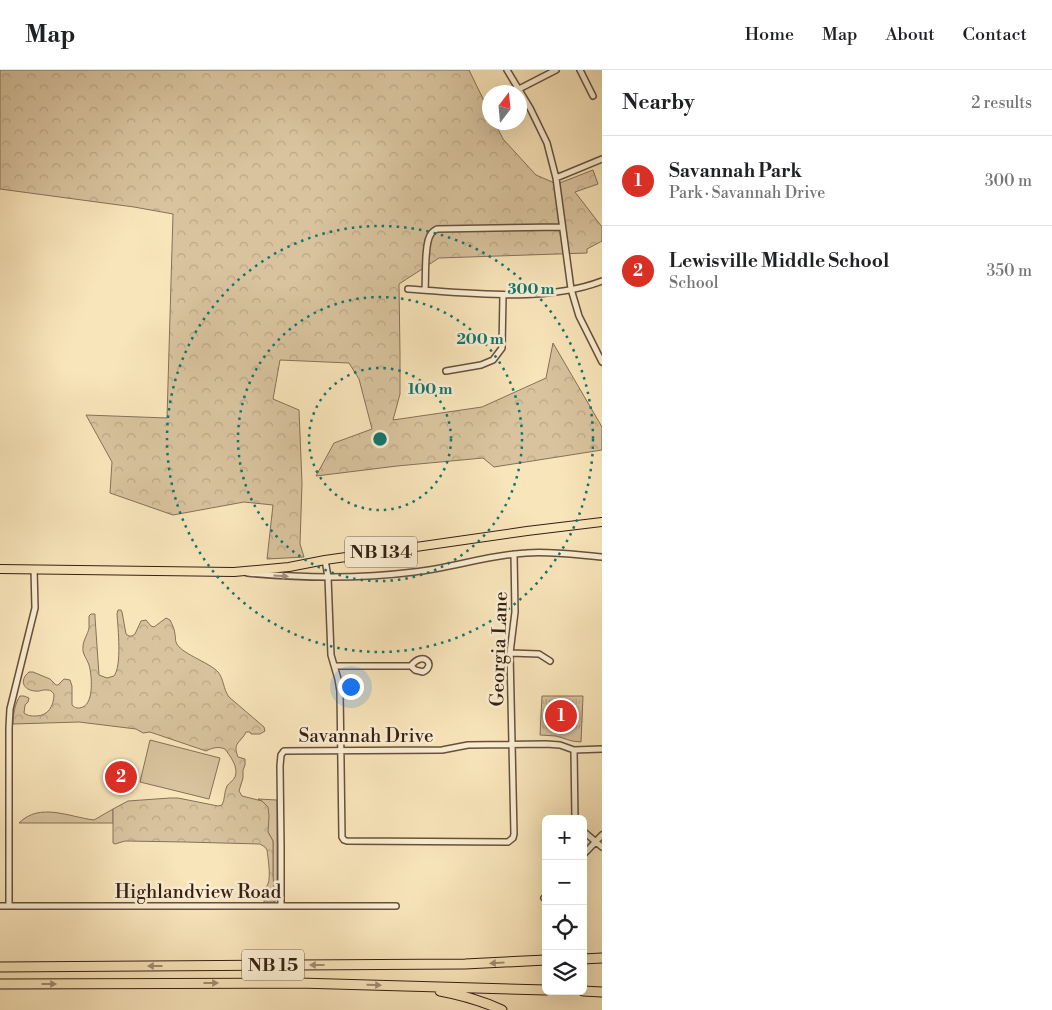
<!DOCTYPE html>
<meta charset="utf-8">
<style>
:root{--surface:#fff;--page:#f2f2f2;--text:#202124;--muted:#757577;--line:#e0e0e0;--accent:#d93025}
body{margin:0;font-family:"Libre Bodoni",serif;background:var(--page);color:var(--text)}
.controls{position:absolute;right:15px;bottom:15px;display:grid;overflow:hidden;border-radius:8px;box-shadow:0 5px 20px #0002}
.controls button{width:45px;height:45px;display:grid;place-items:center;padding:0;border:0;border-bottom:1px solid var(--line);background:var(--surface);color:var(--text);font:25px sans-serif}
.compass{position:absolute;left:482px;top:15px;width:45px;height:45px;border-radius:50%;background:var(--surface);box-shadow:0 5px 20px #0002;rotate:16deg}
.you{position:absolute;left:350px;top:616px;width:18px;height:18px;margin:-12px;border:4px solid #fff;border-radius:50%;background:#1a73e8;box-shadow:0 0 0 8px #1a73e833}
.badge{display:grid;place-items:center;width:32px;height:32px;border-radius:50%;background:var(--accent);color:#fff;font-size:16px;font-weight:700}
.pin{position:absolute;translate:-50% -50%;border:2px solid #fff;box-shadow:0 1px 5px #0006}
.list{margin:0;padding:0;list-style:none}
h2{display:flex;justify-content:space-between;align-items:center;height:65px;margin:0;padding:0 20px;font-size:21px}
h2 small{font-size:16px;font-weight:400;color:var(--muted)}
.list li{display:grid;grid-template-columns:32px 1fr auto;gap:15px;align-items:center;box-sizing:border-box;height:90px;padding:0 20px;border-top:1px solid var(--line)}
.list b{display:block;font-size:19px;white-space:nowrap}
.list p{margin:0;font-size:16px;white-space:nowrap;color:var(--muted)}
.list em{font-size:16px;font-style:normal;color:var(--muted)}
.icon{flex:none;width:28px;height:28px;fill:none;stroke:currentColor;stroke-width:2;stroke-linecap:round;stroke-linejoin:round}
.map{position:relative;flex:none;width:602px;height:940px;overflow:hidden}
header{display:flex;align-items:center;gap:30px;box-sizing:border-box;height:70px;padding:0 25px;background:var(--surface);border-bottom:1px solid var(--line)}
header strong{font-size:24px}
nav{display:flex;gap:28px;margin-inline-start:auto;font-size:18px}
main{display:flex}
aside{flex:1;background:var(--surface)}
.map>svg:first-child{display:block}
.green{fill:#d8c39e;stroke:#86705a}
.forest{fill:url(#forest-crowns);stroke:#86705a}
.park{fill:url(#park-tufts);stroke:#86705a}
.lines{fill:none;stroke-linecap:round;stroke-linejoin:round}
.street-casing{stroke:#66503e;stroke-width:8}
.primary-casing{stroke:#351e15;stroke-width:10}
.highway-casing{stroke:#351e15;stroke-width:11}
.street{stroke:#fbeed2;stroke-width:5}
.primary{stroke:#f9e5ba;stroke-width:8}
.highway{stroke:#f9e5ba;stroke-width:9}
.oneway{fill:#a2907d}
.oneway2{fill:#a18b70}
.ring{fill:none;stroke:#0f766e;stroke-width:2.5;stroke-dasharray:2.5 5}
.labels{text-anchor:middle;stroke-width:5;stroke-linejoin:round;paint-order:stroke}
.shield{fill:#fbeed2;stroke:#705c4e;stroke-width:1}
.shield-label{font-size:18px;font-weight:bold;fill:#351e15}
.street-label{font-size:19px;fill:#351e15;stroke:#fbeed2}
.centre{fill:#0f766e;stroke:#fbeed2;stroke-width:2.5}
.ring-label{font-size:15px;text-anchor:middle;font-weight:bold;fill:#0f766e;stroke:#fbeed2;stroke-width:5;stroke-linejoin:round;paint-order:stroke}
</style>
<header>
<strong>Map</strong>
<nav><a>Home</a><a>Map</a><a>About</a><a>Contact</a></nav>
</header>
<main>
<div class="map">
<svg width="602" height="940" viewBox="0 0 602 940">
<defs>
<pattern id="forest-crowns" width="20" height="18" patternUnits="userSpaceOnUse" patternTransform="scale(1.25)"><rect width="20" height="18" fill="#d8c39e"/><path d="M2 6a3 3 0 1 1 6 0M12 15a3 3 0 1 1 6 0" fill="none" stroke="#baa787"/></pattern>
<pattern id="park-tufts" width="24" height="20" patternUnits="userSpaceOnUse" patternTransform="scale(1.25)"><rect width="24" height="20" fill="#d8c39e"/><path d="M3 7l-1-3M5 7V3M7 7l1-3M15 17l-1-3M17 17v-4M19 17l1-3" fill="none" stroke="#baa787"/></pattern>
</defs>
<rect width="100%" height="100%" fill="#f9e5ba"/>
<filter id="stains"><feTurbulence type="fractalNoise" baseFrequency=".004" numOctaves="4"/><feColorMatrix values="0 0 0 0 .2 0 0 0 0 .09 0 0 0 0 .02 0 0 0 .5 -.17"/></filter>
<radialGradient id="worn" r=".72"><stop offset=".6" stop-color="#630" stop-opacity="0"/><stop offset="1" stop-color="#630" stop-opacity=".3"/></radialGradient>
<!-- green -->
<path class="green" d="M 150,670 L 220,688 L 209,729 L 140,712 Z
M 258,729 L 277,730 L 277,828 L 276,831 L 273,832 L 264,832 L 264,828 L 268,829 L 273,811 L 273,771 L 268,762 L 262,731 Z
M 113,739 L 113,753 L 19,753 C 40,732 69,747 94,750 Z"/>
<!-- forest -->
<path class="forest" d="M 0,0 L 469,0 L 489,41 L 490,52 L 495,53 L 503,69 L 536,105 L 557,114 L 593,100 L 598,114 L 575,122 L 602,157 L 602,171 L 587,179 L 587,183 L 439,188 L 399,214 L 400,285 L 400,324 L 393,350 L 482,337 L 546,308 L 553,273 L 602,357 L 602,380 L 494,397 L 483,388 L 397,396 L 316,406 L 334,373 L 372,359 L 359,309 L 349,293 L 280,290 L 273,329 L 299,340 L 302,413 L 300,474 L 304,487 L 267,489 L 273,435 L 244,432 L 173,445 L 110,423 L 112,392 L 86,345 L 167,348 L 173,144 L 134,137 L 0,119 Z
M 118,540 L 121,540 L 122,542 L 126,564 L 129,566 L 132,566 L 135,564 L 141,551 L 146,550 L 151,556 L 154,557 L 166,548 L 170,550 C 172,554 175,560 175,565 C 176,566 175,571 176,572 C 179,583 209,592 218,602 C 224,609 223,619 229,627 L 264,657 L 265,661 L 260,664 L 251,664 L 250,662 L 246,662 C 241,673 232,672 238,687 L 245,689 L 245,695 L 243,700 L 243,708 L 239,721 L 242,726 L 262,731 L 268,737 L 269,746 L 268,762 L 273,771 L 273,804 L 274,822 L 274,826 L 272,828 L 266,829 L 262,825 C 263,819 265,819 268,814 C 271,806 268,788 267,780 L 265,777 L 260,774 L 185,772 L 125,771 L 115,774 L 113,773 L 113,739 L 128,731 L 170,728 L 178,728 L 218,736 L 222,735 C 225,730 224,722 227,716 C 229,713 233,711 235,707 C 239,697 230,686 225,679 C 218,676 212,678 206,681 L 150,662 L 143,663 L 136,659 L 79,652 L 13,654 C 13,645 15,633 20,626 L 24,626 L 29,628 L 28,632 L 25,635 L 24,643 C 28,646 31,646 36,646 C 48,646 54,636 54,624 C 51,621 51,620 47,620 C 43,619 40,622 35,621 C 23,620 19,610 29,602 L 33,602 L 50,609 L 56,615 L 58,615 L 64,609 L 70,610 L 72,616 L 72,635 C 75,638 78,639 83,637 C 94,632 92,605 89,595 C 87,589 82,584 83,577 C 83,570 88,564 89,558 C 89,554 89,550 89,546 L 91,544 L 95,544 L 95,547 L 99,605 L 107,608 L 114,606 C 122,596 118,558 117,544 Z"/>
<!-- park -->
<path class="park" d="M 542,626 L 583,626 L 581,672 L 572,671 L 556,666 L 540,665 Z"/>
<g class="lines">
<defs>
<path id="street" d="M 507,0 L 530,38 L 547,73 L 556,108 L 571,219 L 579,246 L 602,292
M 580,0 L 593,26
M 519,19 L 556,0
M 556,108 L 602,89
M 408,219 C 468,223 545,233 602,211
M 425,220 C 426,209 424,172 431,164 C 432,162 435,160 437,159 L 562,157
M 446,301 L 481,295 L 493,290 L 502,278 L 503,225
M 325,490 L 328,507 L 331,585 L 338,609 L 340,621 L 342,767 L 344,770 L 347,771 L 508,772 L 513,768 L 514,764 L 510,583 L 515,542 L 514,484
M 247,503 C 302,508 359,509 414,502 C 452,498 488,485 526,483 C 552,481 577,485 602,487
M 510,583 L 539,584 L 550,591
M 335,596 L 411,596 L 415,600 L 423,602 C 437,595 423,580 411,596
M 574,680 L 575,749
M 583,761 L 602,777
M 583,785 L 602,765
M 544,828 L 546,826
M 0,836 L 396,836
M 9,836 L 9,658 L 10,639 L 35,538 L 34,499
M 281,836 L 281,777 L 280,696 L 281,685 L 284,681 L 442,680 L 468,675 L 546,674 L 560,675 L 574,680 L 602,679"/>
<path id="primary" d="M 0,499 L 234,502 L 289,497 L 325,490 L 527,461 L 602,452"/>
<path id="highway" d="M 583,889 L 602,888
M 0,897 L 465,894 L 546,890
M 0,914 L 299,913 L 546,920
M 440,921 C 462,925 482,931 502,940
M 583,921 L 602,922"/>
</defs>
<!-- street casing -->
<use href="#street" class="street-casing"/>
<!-- primary casing -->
<use href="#primary" class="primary-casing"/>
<!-- highway casing -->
<use href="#highway" class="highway-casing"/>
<!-- street -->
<use href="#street" class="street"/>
<!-- primary -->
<use href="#primary" class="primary"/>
<!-- highway -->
<use href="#highway" class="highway"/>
</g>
<!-- one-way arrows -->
<defs><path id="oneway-solid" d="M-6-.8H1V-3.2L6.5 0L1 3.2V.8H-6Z" transform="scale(1.25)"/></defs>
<use class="oneway" href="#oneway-solid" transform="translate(281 506) rotate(3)"/>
<g class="oneway2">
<use href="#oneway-solid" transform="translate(497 893) rotate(177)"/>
<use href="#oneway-solid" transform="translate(317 895) rotate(180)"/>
<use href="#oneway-solid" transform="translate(155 896) rotate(180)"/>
<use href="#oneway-solid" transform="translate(211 913)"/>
<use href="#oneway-solid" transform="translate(49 914)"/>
<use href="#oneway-solid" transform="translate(374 915) rotate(2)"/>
</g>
<!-- distance rings -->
<g class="ring">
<circle cx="380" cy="369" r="71"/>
<circle cx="380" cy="369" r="142"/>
<circle cx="380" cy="369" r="213"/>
</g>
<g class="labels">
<!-- shield labels -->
<g class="shield">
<rect x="345" y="466.5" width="72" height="31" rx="4"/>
<rect x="242" y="879.5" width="62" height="31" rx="4"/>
</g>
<g class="shield-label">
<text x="381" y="488">NB 134</text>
<text x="273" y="901">NB 15</text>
</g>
<!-- street labels -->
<g class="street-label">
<text transform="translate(498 579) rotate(-88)" y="7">Georgia Lane</text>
<text x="366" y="672">Savannah Drive</text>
<text x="198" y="828">Highlandview Road</text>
</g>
</g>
<circle cx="380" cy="369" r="8" class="centre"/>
<g class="ring-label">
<text x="531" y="224">300 m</text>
<text x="480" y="274">200 m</text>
<text x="430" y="324">100 m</text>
</g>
<rect width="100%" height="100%" filter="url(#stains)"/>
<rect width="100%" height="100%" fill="url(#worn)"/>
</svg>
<div class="controls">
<button>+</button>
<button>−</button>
<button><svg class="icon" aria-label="locate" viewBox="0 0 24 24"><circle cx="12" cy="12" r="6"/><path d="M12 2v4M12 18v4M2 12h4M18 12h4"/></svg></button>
<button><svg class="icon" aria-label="layers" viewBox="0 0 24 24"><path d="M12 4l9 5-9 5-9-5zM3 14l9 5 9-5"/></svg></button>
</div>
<svg class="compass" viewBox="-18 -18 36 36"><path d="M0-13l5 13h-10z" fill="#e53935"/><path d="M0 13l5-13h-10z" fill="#757577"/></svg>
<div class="you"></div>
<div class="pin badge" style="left:561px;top:646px">1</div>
<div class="pin badge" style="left:121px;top:707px">2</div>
</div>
<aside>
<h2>Nearby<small>2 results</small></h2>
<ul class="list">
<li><span class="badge">1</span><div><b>Savannah Park</b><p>Park · Savannah Drive</p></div><em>300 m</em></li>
<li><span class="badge">2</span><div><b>Lewisville Middle School</b><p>School</p></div><em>350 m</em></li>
</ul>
</aside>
</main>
